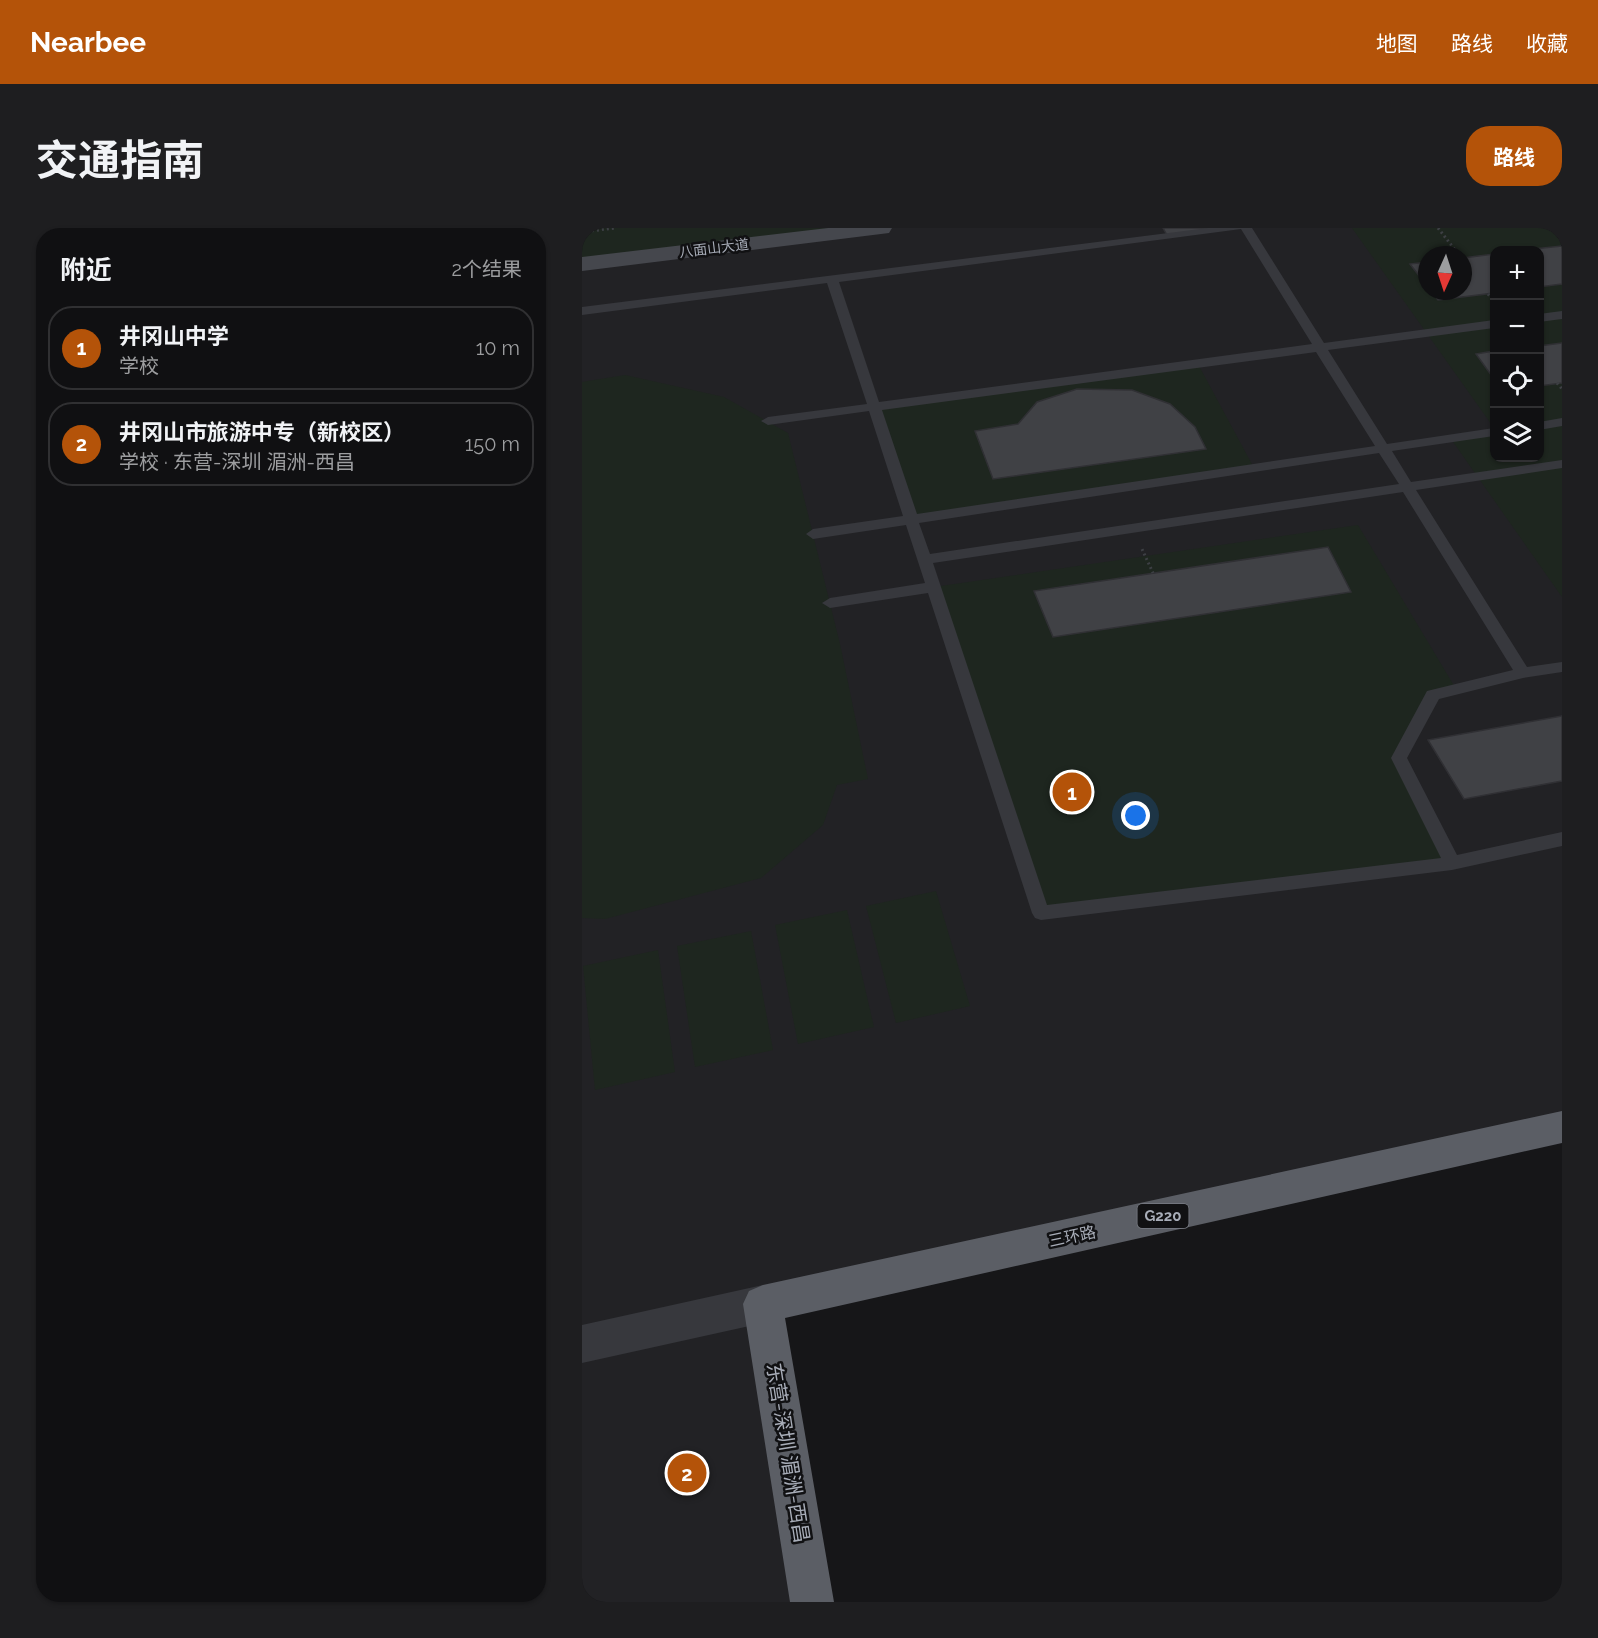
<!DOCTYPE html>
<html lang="zh">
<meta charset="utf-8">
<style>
:root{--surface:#101012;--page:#1e1e20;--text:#f1f3f6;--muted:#9c9d9f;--line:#303032;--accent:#b45309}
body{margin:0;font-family:Raleway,"Noto Sans SC",sans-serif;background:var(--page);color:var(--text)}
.controls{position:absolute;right:18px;top:18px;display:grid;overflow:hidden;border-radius:12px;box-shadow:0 2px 4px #0004}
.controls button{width:54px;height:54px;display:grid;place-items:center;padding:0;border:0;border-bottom:2px solid var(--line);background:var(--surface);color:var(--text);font:30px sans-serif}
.compass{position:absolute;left:836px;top:18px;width:54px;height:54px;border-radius:50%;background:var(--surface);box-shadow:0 2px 4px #0004;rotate:183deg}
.you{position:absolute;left:554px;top:588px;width:21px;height:21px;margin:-15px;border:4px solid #fff;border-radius:50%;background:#1a73e8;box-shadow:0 0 0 9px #1a73e833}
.badge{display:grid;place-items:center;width:39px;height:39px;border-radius:50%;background:var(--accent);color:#fff;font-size:20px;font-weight:700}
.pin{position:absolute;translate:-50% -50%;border:3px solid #fff;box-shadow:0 2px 6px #0006}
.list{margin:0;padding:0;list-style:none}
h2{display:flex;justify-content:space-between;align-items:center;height:78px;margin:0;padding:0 24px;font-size:26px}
h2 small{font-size:20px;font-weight:400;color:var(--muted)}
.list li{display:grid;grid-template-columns:39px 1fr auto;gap:18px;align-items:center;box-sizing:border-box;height:84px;margin:0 12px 12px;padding:0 12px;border:2px solid var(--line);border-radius:24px}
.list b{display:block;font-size:22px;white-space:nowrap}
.list p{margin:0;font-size:20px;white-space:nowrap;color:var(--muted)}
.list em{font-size:20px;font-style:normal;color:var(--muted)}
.icon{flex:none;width:33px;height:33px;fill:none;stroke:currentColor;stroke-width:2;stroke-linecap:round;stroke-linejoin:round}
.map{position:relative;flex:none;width:980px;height:1374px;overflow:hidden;border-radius:24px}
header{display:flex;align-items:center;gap:36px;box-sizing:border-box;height:84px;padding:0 30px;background:var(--accent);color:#fff}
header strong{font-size:28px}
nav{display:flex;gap:33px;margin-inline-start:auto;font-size:21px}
.intro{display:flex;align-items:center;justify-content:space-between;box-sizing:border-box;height:144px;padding:0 36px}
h1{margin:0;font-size:42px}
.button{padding:15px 27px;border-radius:24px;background:var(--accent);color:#fff;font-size:21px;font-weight:700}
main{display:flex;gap:36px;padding:0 36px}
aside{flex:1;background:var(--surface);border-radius:24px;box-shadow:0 2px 4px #0004}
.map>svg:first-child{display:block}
.built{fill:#222225;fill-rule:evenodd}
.green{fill:#1e261f;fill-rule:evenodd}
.building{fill:#404145;stroke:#303034;stroke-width:1.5}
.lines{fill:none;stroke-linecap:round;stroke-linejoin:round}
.path{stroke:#3d3f44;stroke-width:3;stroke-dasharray:2 3;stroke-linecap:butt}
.service{fill:#37383d;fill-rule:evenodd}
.tertiary{fill:#37383d;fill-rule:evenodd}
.secondary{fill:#45474d;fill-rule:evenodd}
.trunk{fill:#5b5e65;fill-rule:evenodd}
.labels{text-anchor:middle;stroke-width:5;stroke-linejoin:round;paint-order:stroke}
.far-street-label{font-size:14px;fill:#a8adb8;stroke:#111113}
.shield{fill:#111113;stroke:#7b7e86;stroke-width:1.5}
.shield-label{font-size:15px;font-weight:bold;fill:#a8adb8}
.street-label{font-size:16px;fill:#a8adb8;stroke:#111113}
.near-street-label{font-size:20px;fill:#a8adb8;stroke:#111113}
</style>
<header>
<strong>Nearbee</strong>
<nav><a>地图</a><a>路线</a><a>收藏</a></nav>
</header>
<div class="intro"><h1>交通指南</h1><a class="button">路线</a></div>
<main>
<aside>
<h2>附近<small>2个结果</small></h2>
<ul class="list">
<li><span class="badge">1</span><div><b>井冈山中学</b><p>学校</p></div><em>10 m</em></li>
<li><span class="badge">2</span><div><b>井冈山市旅游中专（新校区）</b><p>学校 · 东营-深圳 湄洲-西昌</p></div><em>150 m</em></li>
</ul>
</aside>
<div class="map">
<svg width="980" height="1374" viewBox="0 0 980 1374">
<rect width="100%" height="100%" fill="#161618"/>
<!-- built -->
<path class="built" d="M 240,0 L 980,0 L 980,899 L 181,1076 L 230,1374 L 0,1374 L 0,30 ZM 912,22 L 957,22 L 957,230 L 912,230 ZM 845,27 L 881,27 L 881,63 L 845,63 Z"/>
<!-- green -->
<path class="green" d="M 0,0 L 299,0 L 0,36 Z
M 770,0 L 980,0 L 980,369 L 869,211 L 912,205 L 912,230 L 957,230 L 957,22 L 912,22 L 912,200 ZM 845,27 L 881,27 L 881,63 L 845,63 Z
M 616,136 L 672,240 L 330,292 L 293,179 Z
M 43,147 L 142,169 L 206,205 L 258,416 L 286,551 L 255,557 L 241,597 L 179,650 L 23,691 L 0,690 L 0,154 Z
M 776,297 L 874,461 L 851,467 L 817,530 L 870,635 L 459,685 L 352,359 Z
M 354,663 L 388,778 L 314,795 L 284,678 Z
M 265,682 L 292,799 L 216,816 L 193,697 Z
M 169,703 L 191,822 L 113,839 L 95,718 Z
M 76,722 L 93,844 L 13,862 L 1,738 Z"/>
<!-- building -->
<path class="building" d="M 581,0 L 654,0 L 586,9 Z
M 980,18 L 980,56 L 957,59 L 957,22 L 942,22 Z
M 912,26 L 912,65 L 856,72 L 849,63 L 881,63 L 881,30 Z
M 845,34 L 845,58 L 828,36 Z
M 980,115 L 980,155 L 957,158 L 957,118 Z
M 912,123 L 912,151 L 894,126 Z
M 495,161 L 550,162 L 588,176 L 613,199 L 624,221 L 411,251 L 393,203 L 436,196 L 455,174 Z
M 746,319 L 769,364 L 471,409 L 452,363 Z
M 980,488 L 980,553 L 882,571 L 846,512 Z"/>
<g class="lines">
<!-- path -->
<path class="path" d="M 856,0 L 877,27
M 0,4 L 33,0
M 906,66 L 912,73
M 975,155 L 980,161
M 560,321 L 571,345"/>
<!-- service -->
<path class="service" d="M 626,0 L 670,0 L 742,115 L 912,92 L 912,100 L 746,122 L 805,216 L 912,200 L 912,208 L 810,223 L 829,254 L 980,232 L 980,240 L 834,262 L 945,439 L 980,434 L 980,444 L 941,450 L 857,471 L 825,530 L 875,627 L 980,604 L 980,618 L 870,642 L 459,692 L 453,690 L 450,685 L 346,365 L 248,380 L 240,375 L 248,370 L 343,355 L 324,297 L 231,311 L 224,306 L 231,301 L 321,288 L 287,183 L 186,197 L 179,193 L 186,189 L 285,176 L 245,55 L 0,87 L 0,79 ZM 659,1 L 730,116 L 297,174 L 257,54 ZM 734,124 L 793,218 L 335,286 L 300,182 ZM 797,225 L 817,256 L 348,326 L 337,295 ZM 821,264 L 931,442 L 845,463 L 809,530 L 859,630 L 465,677 L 351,335 Z
M 980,83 L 980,91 L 957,94 L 957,86 Z
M 980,190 L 980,198 L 957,202 L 957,194 Z"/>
<!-- tertiary -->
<path class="tertiary" d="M 181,1057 L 195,1063 L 201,1076 L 195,1089 L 181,1095 L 0,1135 L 0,1097 Z"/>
<!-- secondary -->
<path class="secondary" d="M 246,0 L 310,0 L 307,5 L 299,6 L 0,43 L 0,29 Z"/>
<!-- trunk -->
<path class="trunk" d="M 980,883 L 980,915 L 203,1090 L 252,1374 L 208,1374 L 161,1076 L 167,1063 L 181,1057 Z"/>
</g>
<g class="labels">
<!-- far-street labels -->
<g class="far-street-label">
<text transform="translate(132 20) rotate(-7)" y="5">八面山大道</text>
</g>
<!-- shield labels -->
<rect class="shield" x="555.5" y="976" width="51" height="24" rx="4.5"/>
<g class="shield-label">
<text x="581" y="993">G220</text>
</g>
<!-- street labels -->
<g class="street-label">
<text transform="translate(490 1008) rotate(-12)" y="6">三环路</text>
</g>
<!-- near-street labels -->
<g class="near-street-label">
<text transform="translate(206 1225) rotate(81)" y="7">东营-深圳 湄洲-西昌</text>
</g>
</g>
</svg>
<div class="controls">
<button>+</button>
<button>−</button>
<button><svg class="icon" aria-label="locate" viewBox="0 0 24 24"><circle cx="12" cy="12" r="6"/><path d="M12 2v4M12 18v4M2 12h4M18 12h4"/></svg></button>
<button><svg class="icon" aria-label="layers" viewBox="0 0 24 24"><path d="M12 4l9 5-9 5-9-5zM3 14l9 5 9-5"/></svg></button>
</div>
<svg class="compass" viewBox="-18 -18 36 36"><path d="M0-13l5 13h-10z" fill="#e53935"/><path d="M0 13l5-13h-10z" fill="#9c9d9f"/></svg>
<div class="you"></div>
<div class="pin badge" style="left:490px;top:564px">1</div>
<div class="pin badge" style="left:105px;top:1245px">2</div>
</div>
</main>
